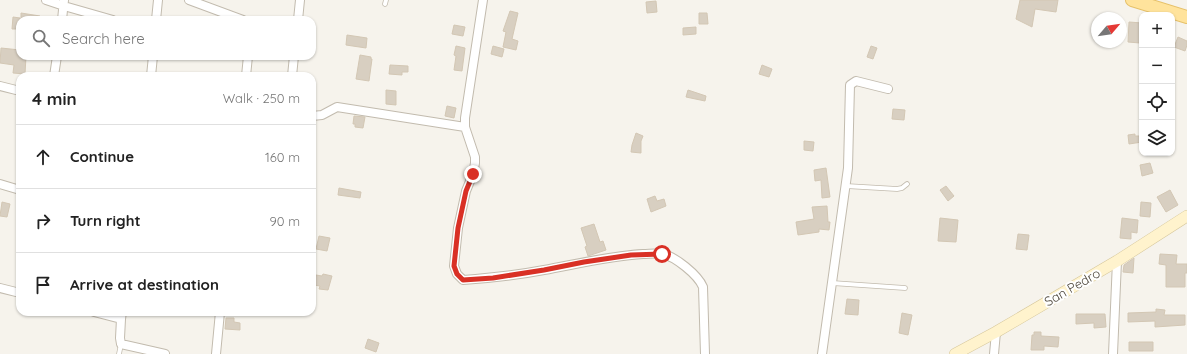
<!DOCTYPE html>
<meta charset="utf-8">
<style>
:root{--surface:#fff;--page:#f6f6f6;--text:#222;--muted:#767676;--line:#e0e0e0}
body{margin:0;font-family:Quicksand,sans-serif;background:var(--page);color:var(--text)}
.controls{position:absolute;right:12px;top:12px;display:grid;overflow:hidden;border-radius:8px;box-shadow:0 1px 3px #0004}
.controls button{width:36px;height:36px;display:grid;place-items:center;padding:0;border:0;border-bottom:1px solid var(--line);background:var(--surface);color:var(--text);font:20px sans-serif}
.compass{position:absolute;left:1091px;top:12px;width:36px;height:36px;border-radius:50%;background:var(--surface);box-shadow:0 1px 3px #0004;rotate:61deg}
.stop{position:absolute;width:12px;height:12px;margin:-9px;border:3px solid #d93025;border-radius:50%;background:#fff}
.stop.end{background:#d93025;border-color:#fff;box-shadow:0 1px 4px #0008}
.list{margin:0;padding:0;list-style:none}
h2{display:flex;justify-content:space-between;align-items:center;height:52px;margin:0;padding:0 16px;font-size:17px}
h2 small{font-size:13px;font-weight:400;color:var(--muted)}
.list li{display:grid;grid-template-columns:26px 1fr auto;gap:12px;align-items:center;box-sizing:border-box;height:64px;padding:0 16px;border-top:1px solid var(--line)}
.list b{display:block;font-size:15px;white-space:nowrap}
.list em{font-size:13px;font-style:normal;color:var(--muted)}
.icon{flex:none;width:22px;height:22px;fill:none;stroke:currentColor;stroke-width:2;stroke-linecap:round;stroke-linejoin:round}
.map{position:relative;flex:none;width:1187px;height:354px;overflow:hidden}
.search{position:absolute;background:var(--surface);box-shadow:0 1px 3px #0004;left:16px;top:16px;width:300px;height:44px;display:flex;align-items:center;gap:10px;box-sizing:border-box;padding:0 14px;border-radius:12px;color:var(--muted);font-size:15px}
.panel{position:absolute;background:var(--surface);box-shadow:0 1px 3px #0004;left:16px;top:72px;width:300px;height:244px;border-radius:12px}
.map>svg:first-child{display:block}
.building{fill:#d8cfc1;stroke:#d3c7b4}
.lines{fill:none;stroke-linecap:round;stroke-linejoin:round}
.lane-casing{stroke:#c2bbae;stroke-width:5.5}
.street-casing{stroke:#c2bbae;stroke-width:10}
.secondary-casing{stroke:#d6c79b;stroke-width:12}
.primary-casing{stroke:#e6c16a;stroke-width:14}
.lane{stroke:#fff;stroke-width:4}
.street{stroke:#fff;stroke-width:8}
.secondary{stroke:#fff3cd;stroke-width:11}
.primary{stroke:#ffe39c;stroke-width:12}
.route{stroke:#d93025;stroke-width:5}
.labels{text-anchor:middle;stroke-width:4;stroke-linejoin:round;paint-order:stroke}
.street-label{font-size:13px;fill:#4b4439;stroke:#fff}
</style>
<div class="map">
<svg width="1187" height="354" viewBox="0 0 1187 354">
<rect width="100%" height="100%" fill="#f6f3ec"/>
<!-- building -->
<path class="building" d="M 1020,0 L 1058,0 L 1056,12 L 1035,9 L 1032,27 L 1016,19 Z
M 656,1 L 657,12 L 647,13 L 646,2 Z
M 510,11 L 518,13 L 512,39 L 518,41 L 516,50 L 503,47 L 506,32 L 503,31 Z
M 21,13 L 40,16 L 40,20 L 21,20 Z
M 699,13 L 707,13 L 708,24 L 699,24 Z
M 13,17 L 20,18 L 20,29 L 12,29 Z
M 1129,22 L 1142,23 L 1140,43 L 1128,42 Z
M 454,25 L 465,27 L 463,36 L 452,34 Z
M 696,27 L 696,34 L 683,35 L 683,28 Z
M 347,35 L 367,38 L 366,48 L 346,45 Z
M 1178,37 L 1187,41 L 1187,45 L 1185,51 L 1174,47 Z
M 456,46 L 465,48 L 462,71 L 454,70 L 456,56 L 454,55 Z
M 493,46 L 504,49 L 502,57 L 491,54 Z
M 871,46 L 877,48 L 873,59 L 867,57 Z
M 1,48 L 20,50 L 20,56 L 26,56 L 25,74 L 13,73 L 14,65 L 0,63 Z
M 360,55 L 371,57 L 371,59 L 372,59 L 369,81 L 356,79 Z
M 390,65 L 408,66 L 408,72 L 402,72 L 402,75 L 389,74 Z
M 762,65 L 772,69 L 769,77 L 759,74 Z
M 386,90 L 396,91 L 396,105 L 386,104 Z
M 688,90 L 706,96 L 705,101 L 686,97 Z
M 447,106 L 456,108 L 454,118 L 445,116 Z
M 893,109 L 905,110 L 904,120 L 892,119 Z
M 354,116 L 365,117 L 363,128 L 355,127 L 355,124 L 353,124 Z
M 636,133 L 643,136 L 641,141 L 641,153 L 631,152 L 632,145 Z
M 1135,134 L 1135,136 L 1142,136 L 1142,142 L 1129,144 L 1128,135 Z
M 804,141 L 814,142 L 813,151 L 804,150 Z
M 1150,163 L 1153,173 L 1142,176 L 1140,165 Z
M 826,168 L 830,197 L 822,198 L 821,180 L 815,181 L 814,170 Z
M 946,186 L 954,196 L 948,201 L 940,190 Z
M 339,188 L 361,192 L 360,198 L 338,195 Z
M 1170,190 L 1178,205 L 1166,212 L 1157,197 Z
M 655,196 L 657,201 L 664,199 L 666,206 L 651,212 L 647,199 Z
M 2,202 L 10,204 L 7,217 L 0,216 Z
M 1141,202 L 1151,203 L 1150,217 L 1140,216 Z
M 827,206 L 828,222 L 830,222 L 829,230 L 819,229 L 819,232 L 798,235 L 796,222 L 814,219 L 812,207 Z
M 940,218 L 958,220 L 956,242 L 938,241 Z
M 1122,218 L 1138,220 L 1137,233 L 1131,232 L 1131,239 L 1120,238 Z
M 594,224 L 600,242 L 603,241 L 606,250 L 588,256 L 585,247 L 587,246 L 581,228 Z
M 1018,234 L 1029,235 L 1027,250 L 1016,249 Z
M 319,236 L 330,238 L 327,251 L 316,249 Z
M 1160,254 L 1177,255 L 1176,264 L 1187,264 L 1187,273 L 1185,273 L 1185,287 L 1166,287 L 1166,265 L 1159,264 Z
M 1134,258 L 1133,273 L 1123,272 L 1124,265 Z
M 323,274 L 332,276 L 328,290 L 319,289 L 320,286 L 314,285 L 316,275 L 322,276 Z
M 847,299 L 859,300 L 858,315 L 845,314 Z
M 1156,309 L 1165,310 L 1164,315 L 1185,315 L 1185,325 L 1155,327 L 1155,321 L 1128,322 L 1128,313 L 1156,312 Z
M 902,313 L 912,315 L 908,335 L 899,333 Z
M 1076,314 L 1105,314 L 1106,327 L 1094,328 L 1094,323 L 1076,324 Z
M 226,318 L 234,318 L 234,322 L 240,323 L 240,330 L 225,329 Z
M 1034,332 L 1041,332 L 1041,336 L 1059,337 L 1058,347 L 1044,346 L 1044,350 L 1031,350 L 1032,335 L 1034,335 Z
M 368,339 L 379,343 L 376,352 L 365,348 Z
M 1129,342 L 1153,342 L 1153,351 L 1129,351 Z"/>
<g class="lines">
<defs>
<path id="lane" d="M 385,4 L 386,0
M 846,186 L 897,189 L 902,188 L 907,184
M 832,283 L 905,288
M 119,354 L 121,344"/>
<path id="street" d="M 46,0 L 64,6 L 113,20
M 189,0 L 243,20
M 62,20 L 64,0
M 156,20 L 158,0
M 298,20 L 300,0
M 54,76 L 57,56
M 151,76 L 153,56
M 246,76 L 248,56
M 292,76 L 294,56
M 0,86 L 20,91
M 312,116 L 322,115 L 337,107 L 465,127 L 465,118 L 483,0
M 465,127 L 475,157 L 475,163 L 473,174 L 466,191 L 458,228 L 454,266 L 457,274 L 463,280 C 490,278 518,275 544,270 C 577,264 610,256 643,254 C 649,254 656,253 662,254 C 675,256 698,275 703,287 L 705,354
M 0,184 L 20,190
M 0,288 L 20,293
M 94,312 L 121,319 L 122,312
M 121,319 L 120,338 L 121,344 L 165,354
M 216,354 L 220,312
M 822,354 L 848,168 L 850,85 L 856,81 L 888,89
M 994,354 L 996,332
M 1113,354 L 1117,261"/>
<path id="secondary" d="M 955,354 L 996,332 L 1117,261 L 1187,216"/>
<path id="primary" d="M 1132,0 L 1187,17"/>
</defs>
<!-- lane casing -->
<use href="#lane" class="lane-casing"/>
<!-- street casing -->
<use href="#street" class="street-casing"/>
<!-- secondary casing -->
<use href="#secondary" class="secondary-casing"/>
<!-- primary casing -->
<use href="#primary" class="primary-casing"/>
<!-- lane -->
<use href="#lane" class="lane"/>
<!-- street -->
<use href="#street" class="street"/>
<!-- secondary -->
<use href="#secondary" class="secondary"/>
<!-- primary -->
<use href="#primary" class="primary"/>
</g>
<g class="lines">
<!-- route -->
<path class="route" d="M 473,174 L 466,191 L 458,228 L 454,266 L 457,274 L 463,280 L 493,278 L 544,270 L 584,262 L 631,255 L 662,254"/>
</g>
<g class="labels">
<!-- street labels -->
<g class="street-label">
<text transform="translate(1072 287) rotate(-30)" y="5">San Pedro</text>
</g>
</g>
</svg>
<div class="controls">
<button>+</button>
<button>−</button>
<button><svg class="icon" aria-label="locate" viewBox="0 0 24 24"><circle cx="12" cy="12" r="6"/><path d="M12 2v4M12 18v4M2 12h4M18 12h4"/></svg></button>
<button><svg class="icon" aria-label="layers" viewBox="0 0 24 24"><path d="M12 4l9 5-9 5-9-5zM3 14l9 5 9-5"/></svg></button>
</div>
<svg class="compass" viewBox="-18 -18 36 36"><path d="M0-13l5 13h-10z" fill="#e53935"/><path d="M0 13l5-13h-10z" fill="#767676"/></svg>
<div class="stop" style="left:662px;top:254px"></div>
<div class="stop end" style="left:473px;top:174px"></div>
<div class="search"><svg class="icon" aria-label="search" viewBox="0 0 24 24"><circle cx="10" cy="10" r="6"/><path d="M15 15l6 6"/></svg>Search here</div>
<section class="panel">
<h2>4 min<small>Walk · 250 m</small></h2>
<ul class="list">
<li><svg class="icon" aria-label="ahead" viewBox="0 0 24 24"><path d="M12 20V5M6 11l6-6 6 6"/></svg><div><b>Continue</b></div><em>160 m</em></li>
<li><svg class="icon" aria-label="right" viewBox="0 0 24 24"><path d="M7 20v-9h11M14 6l5 5-5 5"/></svg><div><b>Turn right</b></div><em>90 m</em></li>
<li><svg class="icon" aria-label="arrive" viewBox="0 0 24 24"><path d="M6 21V4h12l-3 4 3 4H6"/></svg><div><b>Arrive at destination</b></div></li>
</ul>
</section>
</div>
